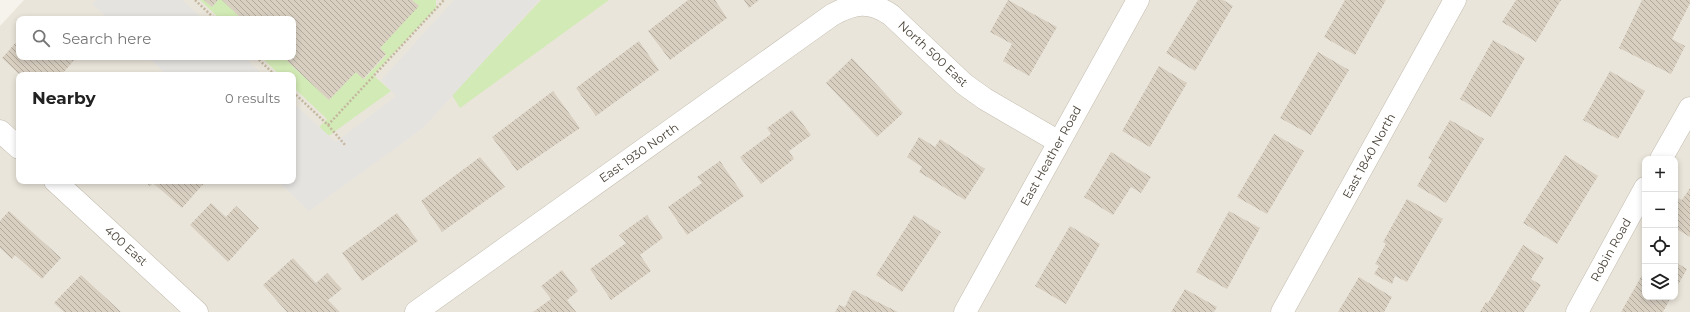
<!DOCTYPE html>
<meta charset="utf-8">
<style>
:root{--surface:#fff;--page:#f6f6f6;--text:#222;--muted:#767676;--line:#e0e0e0}
body{margin:0;font-family:Montserrat,sans-serif;background:var(--page);color:var(--text)}
.controls{position:absolute;right:12px;bottom:12px;display:grid;overflow:hidden;border-radius:8px;box-shadow:0 2px 6px #0003}
.controls button{width:36px;height:36px;display:grid;place-items:center;padding:0;border:0;border-bottom:1px solid var(--line);background:var(--surface);color:var(--text);font:20px sans-serif}
.list{margin:0;padding:0;list-style:none}
h2{display:flex;justify-content:space-between;align-items:center;height:52px;margin:0;padding:0 16px;font-size:17px}
h2 small{font-size:13px;font-weight:400;color:var(--muted)}
.icon{flex:none;width:22px;height:22px;fill:none;stroke:currentColor;stroke-width:2;stroke-linecap:round;stroke-linejoin:round}
.map{position:relative;flex:none;width:1690px;height:312px;overflow:hidden}
.search{position:absolute;background:var(--surface);box-shadow:0 2px 6px #0003;left:16px;top:16px;width:280px;height:44px;display:flex;align-items:center;gap:10px;box-sizing:border-box;padding:0 14px;border-radius:8px;color:var(--muted);font-size:15px}
.panel{position:absolute;background:var(--surface);box-shadow:0 2px 6px #0003;left:16px;top:72px;width:280px;height:112px;border-radius:8px}
.map>svg:first-child{display:block}
.residential{fill:#eae5da;fill-rule:evenodd}
.green{fill:#d2eab5}
.parking{fill:#e5e3e0}
.building{fill:url(#building-back-hatch)}
.lines{fill:none;stroke-linecap:round;stroke-linejoin:round}
.minor-casing{stroke:#c2bbae;stroke-width:23}
.path{stroke:#c4b79f;stroke-width:2.5;stroke-dasharray:2 2;stroke-linecap:butt}
.minor{stroke:#fff;stroke-width:22}
.labels{text-anchor:middle;stroke-width:3.5;stroke-linejoin:round;paint-order:stroke}
.street-label{font-size:12px;fill:#4b4439;stroke:#fff}
</style>
<div class="map">
<svg width="1690" height="312" viewBox="0 0 1690 312">
<defs>
<pattern id="building-back-hatch" width="6" height="6" patternUnits="userSpaceOnUse"><rect width="6" height="6" fill="#d8cfc1"/><path d="M-1 5l2 2M0 0l6 6M5-1l2 2" fill="none" stroke="#b1aa9e"/></pattern>
</defs>
<rect width="100%" height="100%" fill="#f6f3ec"/>
<!-- residential -->
<path class="residential" d="M 24,0 L 1690,0 L 1690,312 L 0,312 L 0,26 ZM 19,19 L 293,19 L 293,57 L 19,57 ZM 19,75 L 293,75 L 293,181 L 19,181 ZM 1645,159 L 1675,159 L 1675,297 L 1645,297 Z"/>
<!-- green -->
<path class="green" d="M 200,0 L 204,0 L 212,7 L 218,0 L 222,0 L 242,19 L 220,19 Z
M 412,0 L 436,0 L 436,8 L 373,75 L 391,91 L 320,142 L 312,135 L 327,119 L 293,87 L 293,75 L 280,75 L 261,57 L 283,57 L 329,100 L 356,72 L 364,79 L 386,55 L 380,48 L 418,6 Z
M 541,0 L 609,0 L 460,108 L 452,95 Z"/>
<!-- parking -->
<path class="parking" d="M 96,0 L 182,0 L 203,19 L 109,19 L 92,4 Z
M 454,0 L 539,0 L 423,128 L 309,211 L 278,181 L 293,181 L 293,103 L 336,142 L 396,96 L 381,80 Z
M 148,57 L 244,57 L 263,75 L 167,75 Z"/>
<!-- building -->
<path class="building" d="M 204,0 L 218,0 L 212,7 Z
M 222,0 L 412,0 L 419,6 L 380,48 L 386,54 L 363,79 L 356,72 L 329,100 L 283,57 L 293,57 L 293,19 L 242,19 Z
M 688,0 L 715,0 L 727,18 L 670,60 L 648,31 Z
M 744,0 L 759,0 L 749,8 Z
M 1008,0 L 1057,27 L 1029,76 L 1003,61 L 1012,44 L 990,32 Z
M 1198,0 L 1223,0 L 1233,6 L 1195,71 L 1166,53 Z
M 1345,0 L 1386,0 L 1355,55 L 1324,37 Z
M 1516,0 L 1561,0 L 1536,42 L 1502,22 Z
M 1642,0 L 1690,0 L 1690,3 L 1672,39 L 1685,46 L 1671,74 L 1619,48 Z
M 19,39 L 19,57 L 77,57 L 61,75 L 20,75 L 2,58 Z
M 1493,40 L 1525,58 L 1491,117 L 1460,99 Z
M 639,41 L 659,70 L 596,116 L 576,88 Z
M 1318,52 L 1349,70 L 1311,135 L 1280,118 Z
M 852,58 L 903,113 L 877,137 L 826,83 Z
M 1159,66 L 1187,83 L 1150,147 L 1122,131 Z
M 1610,71 L 1645,91 L 1618,139 L 1583,120 Z
M 553,91 L 580,128 L 517,171 L 492,137 Z
M 792,110 L 811,135 L 789,151 L 794,159 L 761,184 L 740,157 L 771,134 L 767,128 Z
M 1450,120 L 1484,139 L 1446,203 L 1417,186 L 1432,160 L 1428,158 Z
M 1274,134 L 1304,151 L 1267,214 L 1237,197 Z
M 919,137 L 935,147 L 940,139 L 985,169 L 965,200 L 919,172 L 922,167 L 907,157 Z
M 1111,152 L 1151,177 L 1141,193 L 1131,187 L 1113,215 L 1084,197 Z
M 1565,155 L 1598,176 L 1557,244 L 1523,223 Z
M 480,157 L 505,187 L 442,232 L 421,201 Z
M 720,161 L 744,196 L 687,235 L 668,207 L 702,183 L 697,177 Z
M 144,181 L 206,181 L 182,208 L 153,183 L 150,186 Z
M 1690,188 L 1690,237 L 1675,228 L 1675,203 L 1678,198 L 1682,200 Z
M 1407,199 L 1443,219 L 1407,282 L 1395,276 L 1392,284 L 1374,274 L 1379,266 L 1375,264 L 1386,244 L 1383,242 Z
M 211,203 L 226,217 L 236,206 L 259,228 L 228,262 L 190,225 Z
M 9,211 L 61,258 L 42,279 L 15,255 L 12,259 L 0,248 L 0,221 Z
M 1229,211 L 1260,228 L 1227,289 L 1196,272 Z
M 397,213 L 418,241 L 362,281 L 342,253 Z
M 647,215 L 663,238 L 640,255 L 651,271 L 611,300 L 590,269 L 626,243 L 619,235 Z
M 914,215 L 941,232 L 902,292 L 876,275 Z
M 1070,226 L 1100,244 L 1066,304 L 1035,286 Z
M 1523,245 L 1544,258 L 1531,279 L 1541,285 L 1524,312 L 1480,312 L 1486,302 L 1488,303 Z
M 293,258 L 316,283 L 327,273 L 342,289 L 328,300 L 340,312 L 287,312 L 263,285 Z
M 1675,262 L 1687,269 L 1675,290 Z
M 562,270 L 578,291 L 567,300 L 576,312 L 533,312 L 551,299 L 541,286 Z
M 1645,270 L 1645,297 L 1671,297 L 1663,312 L 1621,312 Z
M 81,275 L 121,312 L 64,312 L 54,303 Z
M 1359,277 L 1392,297 L 1384,312 L 1338,312 Z
M 1185,289 L 1217,307 L 1214,312 L 1171,312 Z
M 853,290 L 898,312 L 835,312 L 839,305 L 845,307 Z"/>
<g class="lines">
<defs>
<path id="minor" d="M 0,131 L 19,148
M 1661,159 L 1690,108
M 55,181 L 197,312
M 416,312 L 832,15 C 854,3 869,0 891,15 L 964,84 L 985,99 L 1059,142
M 965,312 L 1138,0
M 1282,312 L 1455,0
M 1577,312 L 1645,188"/>
</defs>
<!-- minor casing -->
<use href="#minor" class="minor-casing"/>
<!-- path -->
<path class="path" d="M 195,0 L 215,19
M 256,57 L 275,75
M 293,92 L 328,125 L 444,0
M 328,125 L 345,145"/>
<!-- minor -->
<use href="#minor" class="minor"/>
</g>
<g class="labels">
<!-- street labels -->
<g class="street-label">
<text transform="translate(933 54) rotate(43)" y="4">North 500 East</text>
<text transform="translate(639 153) rotate(-35)" y="4">East 1930 North</text>
<text transform="translate(1051 156) rotate(-61)" y="4">East Heather Road</text>
<text transform="translate(1369 156) rotate(-61)" y="4">East 1840 North</text>
<text transform="translate(126 246) rotate(42)" y="4">400 East</text>
<text transform="translate(1611 250) rotate(-61)" y="4">Robin Road</text>
</g>
</g>
</svg>
<div class="controls">
<button>+</button>
<button>−</button>
<button><svg class="icon" aria-label="locate" viewBox="0 0 24 24"><circle cx="12" cy="12" r="6"/><path d="M12 2v4M12 18v4M2 12h4M18 12h4"/></svg></button>
<button><svg class="icon" aria-label="layers" viewBox="0 0 24 24"><path d="M12 4l9 5-9 5-9-5zM3 14l9 5 9-5"/></svg></button>
</div>
<div class="search"><svg class="icon" aria-label="search" viewBox="0 0 24 24"><circle cx="10" cy="10" r="6"/><path d="M15 15l6 6"/></svg>Search here</div>
<section class="panel">
<h2>Nearby<small>0 results</small></h2>
<ul class="list">
</ul>
</section>
</div>
